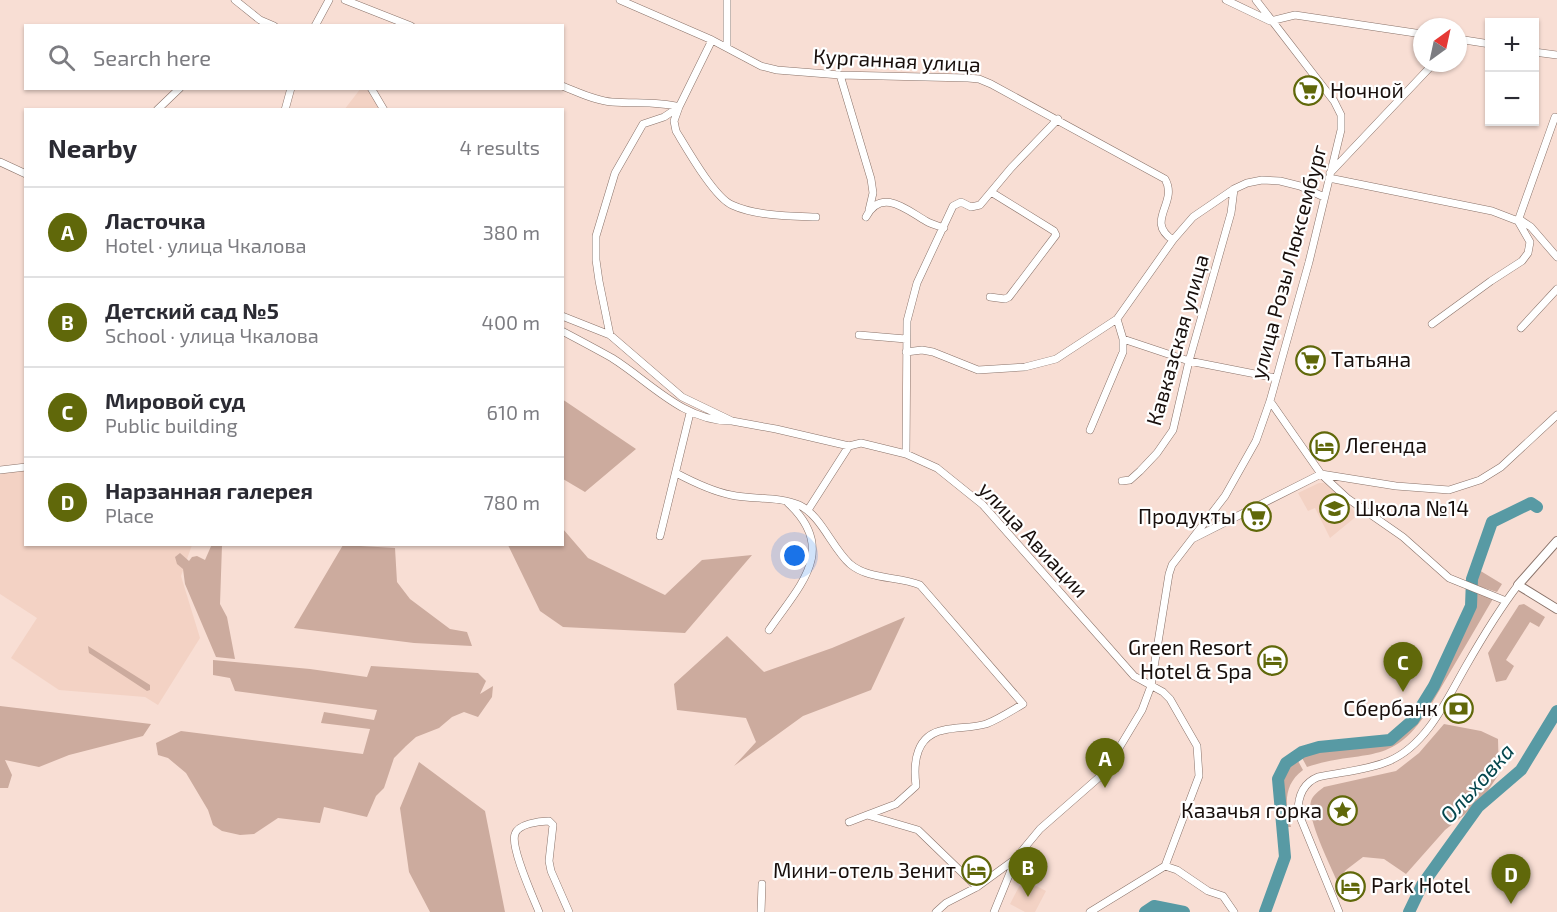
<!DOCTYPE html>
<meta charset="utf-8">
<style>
:root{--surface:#fff;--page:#f2f2f3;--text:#2b2b33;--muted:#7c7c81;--line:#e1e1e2;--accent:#60680a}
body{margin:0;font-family:"Exo 2",sans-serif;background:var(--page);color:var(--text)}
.controls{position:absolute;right:18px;top:18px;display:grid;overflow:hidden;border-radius:0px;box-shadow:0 2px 4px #0004}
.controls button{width:54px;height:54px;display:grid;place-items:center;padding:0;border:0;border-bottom:2px solid var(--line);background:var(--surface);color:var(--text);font:30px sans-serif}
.compass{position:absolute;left:1413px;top:18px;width:54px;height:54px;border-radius:50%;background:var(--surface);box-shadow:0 2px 4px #0004;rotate:33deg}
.you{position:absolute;left:795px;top:556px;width:21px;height:21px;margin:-15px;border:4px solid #fff;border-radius:50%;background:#1a73e8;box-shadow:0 0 0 9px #1a73e833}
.badge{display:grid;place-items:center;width:39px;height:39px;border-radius:50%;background:var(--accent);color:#fff;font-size:20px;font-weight:700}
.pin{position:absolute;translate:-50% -50px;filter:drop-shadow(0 2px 3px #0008)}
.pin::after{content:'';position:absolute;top:32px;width:21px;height:18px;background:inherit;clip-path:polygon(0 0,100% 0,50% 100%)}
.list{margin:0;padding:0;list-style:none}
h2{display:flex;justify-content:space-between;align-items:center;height:78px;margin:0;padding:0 24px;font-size:26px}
h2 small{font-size:20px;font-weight:400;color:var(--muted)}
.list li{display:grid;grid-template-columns:39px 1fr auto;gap:18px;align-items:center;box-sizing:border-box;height:90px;padding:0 24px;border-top:2px solid var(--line)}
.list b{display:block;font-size:22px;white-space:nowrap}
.list p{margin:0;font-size:20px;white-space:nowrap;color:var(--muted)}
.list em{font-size:20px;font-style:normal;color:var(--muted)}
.icon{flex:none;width:33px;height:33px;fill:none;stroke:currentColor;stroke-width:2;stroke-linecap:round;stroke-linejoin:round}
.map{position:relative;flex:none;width:1557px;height:912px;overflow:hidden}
.search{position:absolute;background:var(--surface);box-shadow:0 2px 4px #0004;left:24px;top:24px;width:540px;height:66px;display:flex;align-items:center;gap:15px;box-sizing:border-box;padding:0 21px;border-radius:0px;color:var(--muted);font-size:22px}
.panel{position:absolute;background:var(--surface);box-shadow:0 2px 4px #0004;left:24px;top:108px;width:540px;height:438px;border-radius:0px}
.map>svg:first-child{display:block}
.built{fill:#f3d2c4}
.green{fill:#ccab9e}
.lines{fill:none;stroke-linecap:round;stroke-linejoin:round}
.river{stroke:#589aa4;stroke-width:12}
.minor-casing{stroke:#897269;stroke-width:8}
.major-casing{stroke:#897269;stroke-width:10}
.minor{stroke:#fff;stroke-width:7}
.major{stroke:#fff;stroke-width:8}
.labels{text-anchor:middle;stroke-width:4.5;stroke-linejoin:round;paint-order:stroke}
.street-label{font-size:21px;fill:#180f0c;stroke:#fff}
.poi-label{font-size:21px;fill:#180f0c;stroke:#fff;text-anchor:start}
.water-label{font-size:22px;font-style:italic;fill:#06474e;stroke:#fff}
</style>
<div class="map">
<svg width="1557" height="912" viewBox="0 0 1557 912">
<rect width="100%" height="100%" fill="#f8ded4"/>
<!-- built -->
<path class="built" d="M 361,88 L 368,89 L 381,110 L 344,110 Z
M 25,469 L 26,544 L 192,545 L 181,576 L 200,638 L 158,705 L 145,697 L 59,690 L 11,658 L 37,618 L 0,594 L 0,471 Z
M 1319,483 L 1326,483 L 1358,515 L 1330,538 L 1315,508 L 1308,511 L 1298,493 Z
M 1023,879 L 1046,891 L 1035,912 L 1025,912 L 1010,904 Z"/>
<!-- green -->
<path class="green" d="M 562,399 L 636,449 L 585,492 L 563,479 Z
M 563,529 L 588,558 L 665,595 L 702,560 L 752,555 L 685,633 L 563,627 L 540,611 L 508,545 L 562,544 Z
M 212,544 L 222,545 L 220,604 L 227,617 L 235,659 L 216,657 L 185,584 L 183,569 L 177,564 L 175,557 L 180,553 L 189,561 L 192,557 L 197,556 L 205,560 Z
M 343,545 L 395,548 L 397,582 L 410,599 L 450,629 L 467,632 L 472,646 L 414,643 L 294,628 Z
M 1479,570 L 1502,584 L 1497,592 L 1475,585 Z
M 1474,590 L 1494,597 L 1432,703 L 1428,700 L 1473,608 Z
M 1524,604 L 1545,617 L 1539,627 L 1530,622 L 1506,660 L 1514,666 L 1506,680 L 1496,682 L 1488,653 L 1519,605 Z
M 905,617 L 871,690 L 803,716 L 734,766 L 756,742 L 746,718 L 677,710 L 674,684 L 727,636 L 764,672 L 832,648 Z
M 88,646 L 150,685 L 150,690 L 147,691 L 89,653 Z
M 213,660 L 310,669 L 367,677 L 371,666 L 478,673 L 486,681 L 480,694 L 493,686 L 492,697 L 478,717 L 464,712 L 452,717 L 439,728 L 416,737 L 406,746 L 394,758 L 384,788 L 376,796 L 367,817 L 324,807 L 320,823 L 278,818 L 254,834 L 240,835 L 222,831 L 213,825 L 208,810 L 186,773 L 168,758 L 158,755 L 156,743 L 181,731 L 363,754 L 370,729 L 321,723 L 324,712 L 374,720 L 377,710 L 235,691 L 230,678 L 213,675 Z
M 1425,704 L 1430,707 C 1393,769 1364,748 1307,767 L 1301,756 L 1319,750 L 1391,742 L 1415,721 Z
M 0,706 L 151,724 L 143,736 L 69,755 L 39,767 L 5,760 L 12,775 L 8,788 L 0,788 Z
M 1444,724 L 1481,731 L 1498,739 L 1499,774 L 1485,795 L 1464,815 L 1445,830 L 1406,874 L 1384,859 L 1363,857 L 1346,870 L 1337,881 C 1330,864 1306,818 1311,801 C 1313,795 1319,791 1324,787 L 1396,771 L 1419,753 Z
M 1297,759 L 1303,770 C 1283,785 1285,805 1291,827 L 1286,827 C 1283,803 1274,776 1297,759 Z
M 419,762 L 485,811 L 505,912 L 430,912 L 409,872 L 400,808 Z"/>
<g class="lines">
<!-- river -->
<path class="river" d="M 1145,912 L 1154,906 L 1184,912
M 1265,912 L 1285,857 L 1278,779 L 1286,763 L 1302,752 L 1319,747 L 1390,740 L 1413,720 L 1434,686 L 1471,606 L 1472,579 L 1492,522 L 1531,503 L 1537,507
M 1409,912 L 1422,885 L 1478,807 L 1521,770 L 1557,711"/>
<defs>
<path id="minor" d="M 235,0 L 260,20 L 274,26
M 345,0 L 411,26
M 620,0 L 712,40 L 761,66 L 777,70 L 840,75 L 968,78 L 979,79 L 991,84 L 1165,179 C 1179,203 1144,221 1173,240
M 727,0 L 727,47
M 1226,0 L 1270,21 L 1295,15 L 1422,34
M 315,26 L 329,0
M 1458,39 L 1490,44
M 1534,52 L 1557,55
M 840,75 L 871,179 L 873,193 L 869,210
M 562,86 C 578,92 595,101 612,102 C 635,104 657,101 679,107 L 674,121 L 676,131 C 687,149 714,197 732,205 C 756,216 790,216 816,217
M 371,88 L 384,110
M 157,110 L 180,88
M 285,110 L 291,88
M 0,162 L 26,174
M 1330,173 L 1434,63
M 1329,178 L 1492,211 L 1518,221
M 866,217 C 881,187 907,210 926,221 C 931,224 938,226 944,228
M 1519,219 L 1531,227 L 1557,257
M 1518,221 L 1555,117
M 990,297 L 1005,299 L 1009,297 L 1056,235 L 1054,231 L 991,192
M 562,316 L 610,335 L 682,397 L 732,421 L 776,429 L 849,446 L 861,443 L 906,454 L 937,468 L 983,505 L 1134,676 L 1163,692 L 1170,699 L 1197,746 L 1199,776 L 1165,866 L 1090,912
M 1432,324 L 1491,281 L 1522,261 L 1528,253 L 1530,242 L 1518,221
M 1521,328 L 1557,289
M 562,331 C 579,340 596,349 612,358 C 649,381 683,421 730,421
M 610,335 L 599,281 L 596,260 L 596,236 L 615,173 L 643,124 L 664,117 L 679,107 L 712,40
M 859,335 L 906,339
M 1123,339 L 1189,361 L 1276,378
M 906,352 L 922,350 L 933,352 L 978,370 L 1025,367 L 1056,359 L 1117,319 L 1173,240 L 1193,217 L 1234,189 L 1247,183 L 1262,180 L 1280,181 L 1300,186 L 1324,197
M 1270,401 L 1321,474 L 1347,498 L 1403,537 L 1449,578 L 1506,601
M 1090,430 L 1123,352 L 1123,339 L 1117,319
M 906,454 L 907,321 L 917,283 L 953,206 L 961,202 L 971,207 L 980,205 L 1011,168 L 1058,119
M 0,470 L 26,467
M 676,473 C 693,482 711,491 731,495 C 753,500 779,496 799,505 C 821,515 832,548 850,564 C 869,580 898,576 920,585 L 1023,704 C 1011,711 999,719 986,724 C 972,728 957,727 944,730 C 916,735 913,762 916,786 L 896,804 L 867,815
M 1122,481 L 1130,480 L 1140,471 L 1157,453 L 1173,430 L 1189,361 L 1231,213 L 1234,189
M 808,510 L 849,446
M 660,536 L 690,413
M 1194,538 L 1321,474 L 1396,486 L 1449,490 L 1480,480 L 1501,467 L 1557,415
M 769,630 C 799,586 839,550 788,503
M 849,822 L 867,815 L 918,830 L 977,887
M 1165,866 L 1177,870 L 1208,891 L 1223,896 L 1234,912
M 539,912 C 533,897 510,847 515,834 C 518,824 539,821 549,821 L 553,825 L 549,861 L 551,871 L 569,912
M 761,912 L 762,884
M 936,912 L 946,903 L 977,887 L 1014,860
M 994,912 L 1016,858 L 1040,829 L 1104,773 L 1142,710 L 1151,686 L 1169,574 L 1172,565 L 1225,496 L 1256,441 L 1270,401 L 1309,262 L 1341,130 L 1341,115 L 1334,101 L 1256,0
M 1339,912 L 1298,812 C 1298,797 1303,783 1318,777 C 1341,772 1368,770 1389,761 C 1427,745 1447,699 1466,666 C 1482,638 1499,610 1518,585"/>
<path id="major" d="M 1557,541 L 1518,585 L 1557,609"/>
</defs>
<!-- minor casing -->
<use href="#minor" class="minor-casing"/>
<!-- major casing -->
<use href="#major" class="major-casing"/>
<!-- minor -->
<use href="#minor" class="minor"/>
<!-- major -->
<use href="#major" class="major"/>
</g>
<!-- icons -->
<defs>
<symbol id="supermarket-ring" viewBox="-11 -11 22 22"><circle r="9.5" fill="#fff" stroke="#60680a" stroke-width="1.5"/><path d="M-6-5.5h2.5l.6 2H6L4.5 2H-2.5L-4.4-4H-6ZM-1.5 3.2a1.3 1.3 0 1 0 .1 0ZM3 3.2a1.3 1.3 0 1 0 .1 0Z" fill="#60680a"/></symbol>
<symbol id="hotel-ring" viewBox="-11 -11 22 22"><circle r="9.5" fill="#fff" stroke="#60680a" stroke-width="1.5"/><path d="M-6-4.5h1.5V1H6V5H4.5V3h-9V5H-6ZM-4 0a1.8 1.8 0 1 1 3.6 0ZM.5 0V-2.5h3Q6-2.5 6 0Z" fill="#60680a"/></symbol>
<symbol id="school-ring" viewBox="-11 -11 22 22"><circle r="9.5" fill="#fff" stroke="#60680a" stroke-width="1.5"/><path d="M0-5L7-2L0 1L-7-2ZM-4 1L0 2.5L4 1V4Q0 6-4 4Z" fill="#60680a"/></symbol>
<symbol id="bank-ring" viewBox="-11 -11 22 22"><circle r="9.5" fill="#fff" stroke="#60680a" stroke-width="1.5"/><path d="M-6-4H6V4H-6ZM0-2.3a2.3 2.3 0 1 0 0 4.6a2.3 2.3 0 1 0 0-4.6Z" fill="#60680a"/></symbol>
<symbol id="sight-ring" viewBox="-11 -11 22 22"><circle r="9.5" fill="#fff" stroke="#60680a" stroke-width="1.5"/><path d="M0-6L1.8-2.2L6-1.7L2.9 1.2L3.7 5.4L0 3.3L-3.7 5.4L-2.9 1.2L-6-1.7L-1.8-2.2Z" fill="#60680a"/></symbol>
</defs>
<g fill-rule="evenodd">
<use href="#supermarket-ring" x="1292" y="74" width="33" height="33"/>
<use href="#supermarket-ring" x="1294" y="344" width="33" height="33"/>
<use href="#hotel-ring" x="1308" y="430" width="33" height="33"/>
<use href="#school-ring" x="1318" y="492" width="33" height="33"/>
<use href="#supermarket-ring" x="1240" y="500" width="33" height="33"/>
<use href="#hotel-ring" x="1256" y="644" width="33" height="33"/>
<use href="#bank-ring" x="1442" y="692" width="33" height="33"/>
<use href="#sight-ring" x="1326" y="794" width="33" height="33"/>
<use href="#hotel-ring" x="960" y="854" width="33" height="33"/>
<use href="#hotel-ring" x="1334" y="870" width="33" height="33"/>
</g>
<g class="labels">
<!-- street labels -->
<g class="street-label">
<text transform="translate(897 61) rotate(3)" y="7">Курганная улица</text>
<text transform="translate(1289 262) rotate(-75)" y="7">улица Розы Люксембург</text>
<text transform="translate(1178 340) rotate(-74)" y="7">Кавказская улица</text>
<text transform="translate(1033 540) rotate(47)" y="7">улица Авиации</text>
</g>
<!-- poi labels -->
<g class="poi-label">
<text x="1330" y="98">Ночной</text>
<text x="1331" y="367">Татьяна</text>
<text x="1345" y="453">Легенда</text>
<text x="1355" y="516">Школа №14</text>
<text x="1236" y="524" text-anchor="end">Продукты</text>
<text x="1252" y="655" text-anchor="end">Green Resort<tspan x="1252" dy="24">Hotel &amp; Spa</tspan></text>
<text x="1438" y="716" text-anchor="end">Сбербанк</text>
<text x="1322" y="818" text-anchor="end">Казачья горка</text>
<text x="956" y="878" text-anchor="end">Мини-отель Зенит</text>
<text x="1371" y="893">Park Hotel</text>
</g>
<!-- water labels -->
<g class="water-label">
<text transform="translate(1477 783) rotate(-48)" y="8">Ольховка</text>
</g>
</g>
</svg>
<div class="controls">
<button>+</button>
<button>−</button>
</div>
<svg class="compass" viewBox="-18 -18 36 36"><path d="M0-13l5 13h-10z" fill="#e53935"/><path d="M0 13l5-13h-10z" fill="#7c7c81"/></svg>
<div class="you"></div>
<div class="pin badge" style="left:1105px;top:788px">A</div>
<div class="pin badge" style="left:1028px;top:897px">B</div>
<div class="pin badge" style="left:1403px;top:692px">C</div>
<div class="pin badge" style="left:1511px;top:904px">D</div>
<div class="search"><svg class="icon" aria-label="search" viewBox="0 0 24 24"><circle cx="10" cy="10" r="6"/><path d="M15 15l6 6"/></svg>Search here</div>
<section class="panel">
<h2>Nearby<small>4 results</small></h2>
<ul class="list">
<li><span class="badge">A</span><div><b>Ласточка</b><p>Hotel · улица Чкалова</p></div><em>380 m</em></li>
<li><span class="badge">B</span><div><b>Детский сад №5</b><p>School · улица Чкалова</p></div><em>400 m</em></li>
<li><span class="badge">C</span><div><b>Мировой суд</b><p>Public building</p></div><em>610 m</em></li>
<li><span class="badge">D</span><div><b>Нарзанная галерея</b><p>Place</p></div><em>780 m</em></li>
</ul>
</section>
</div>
